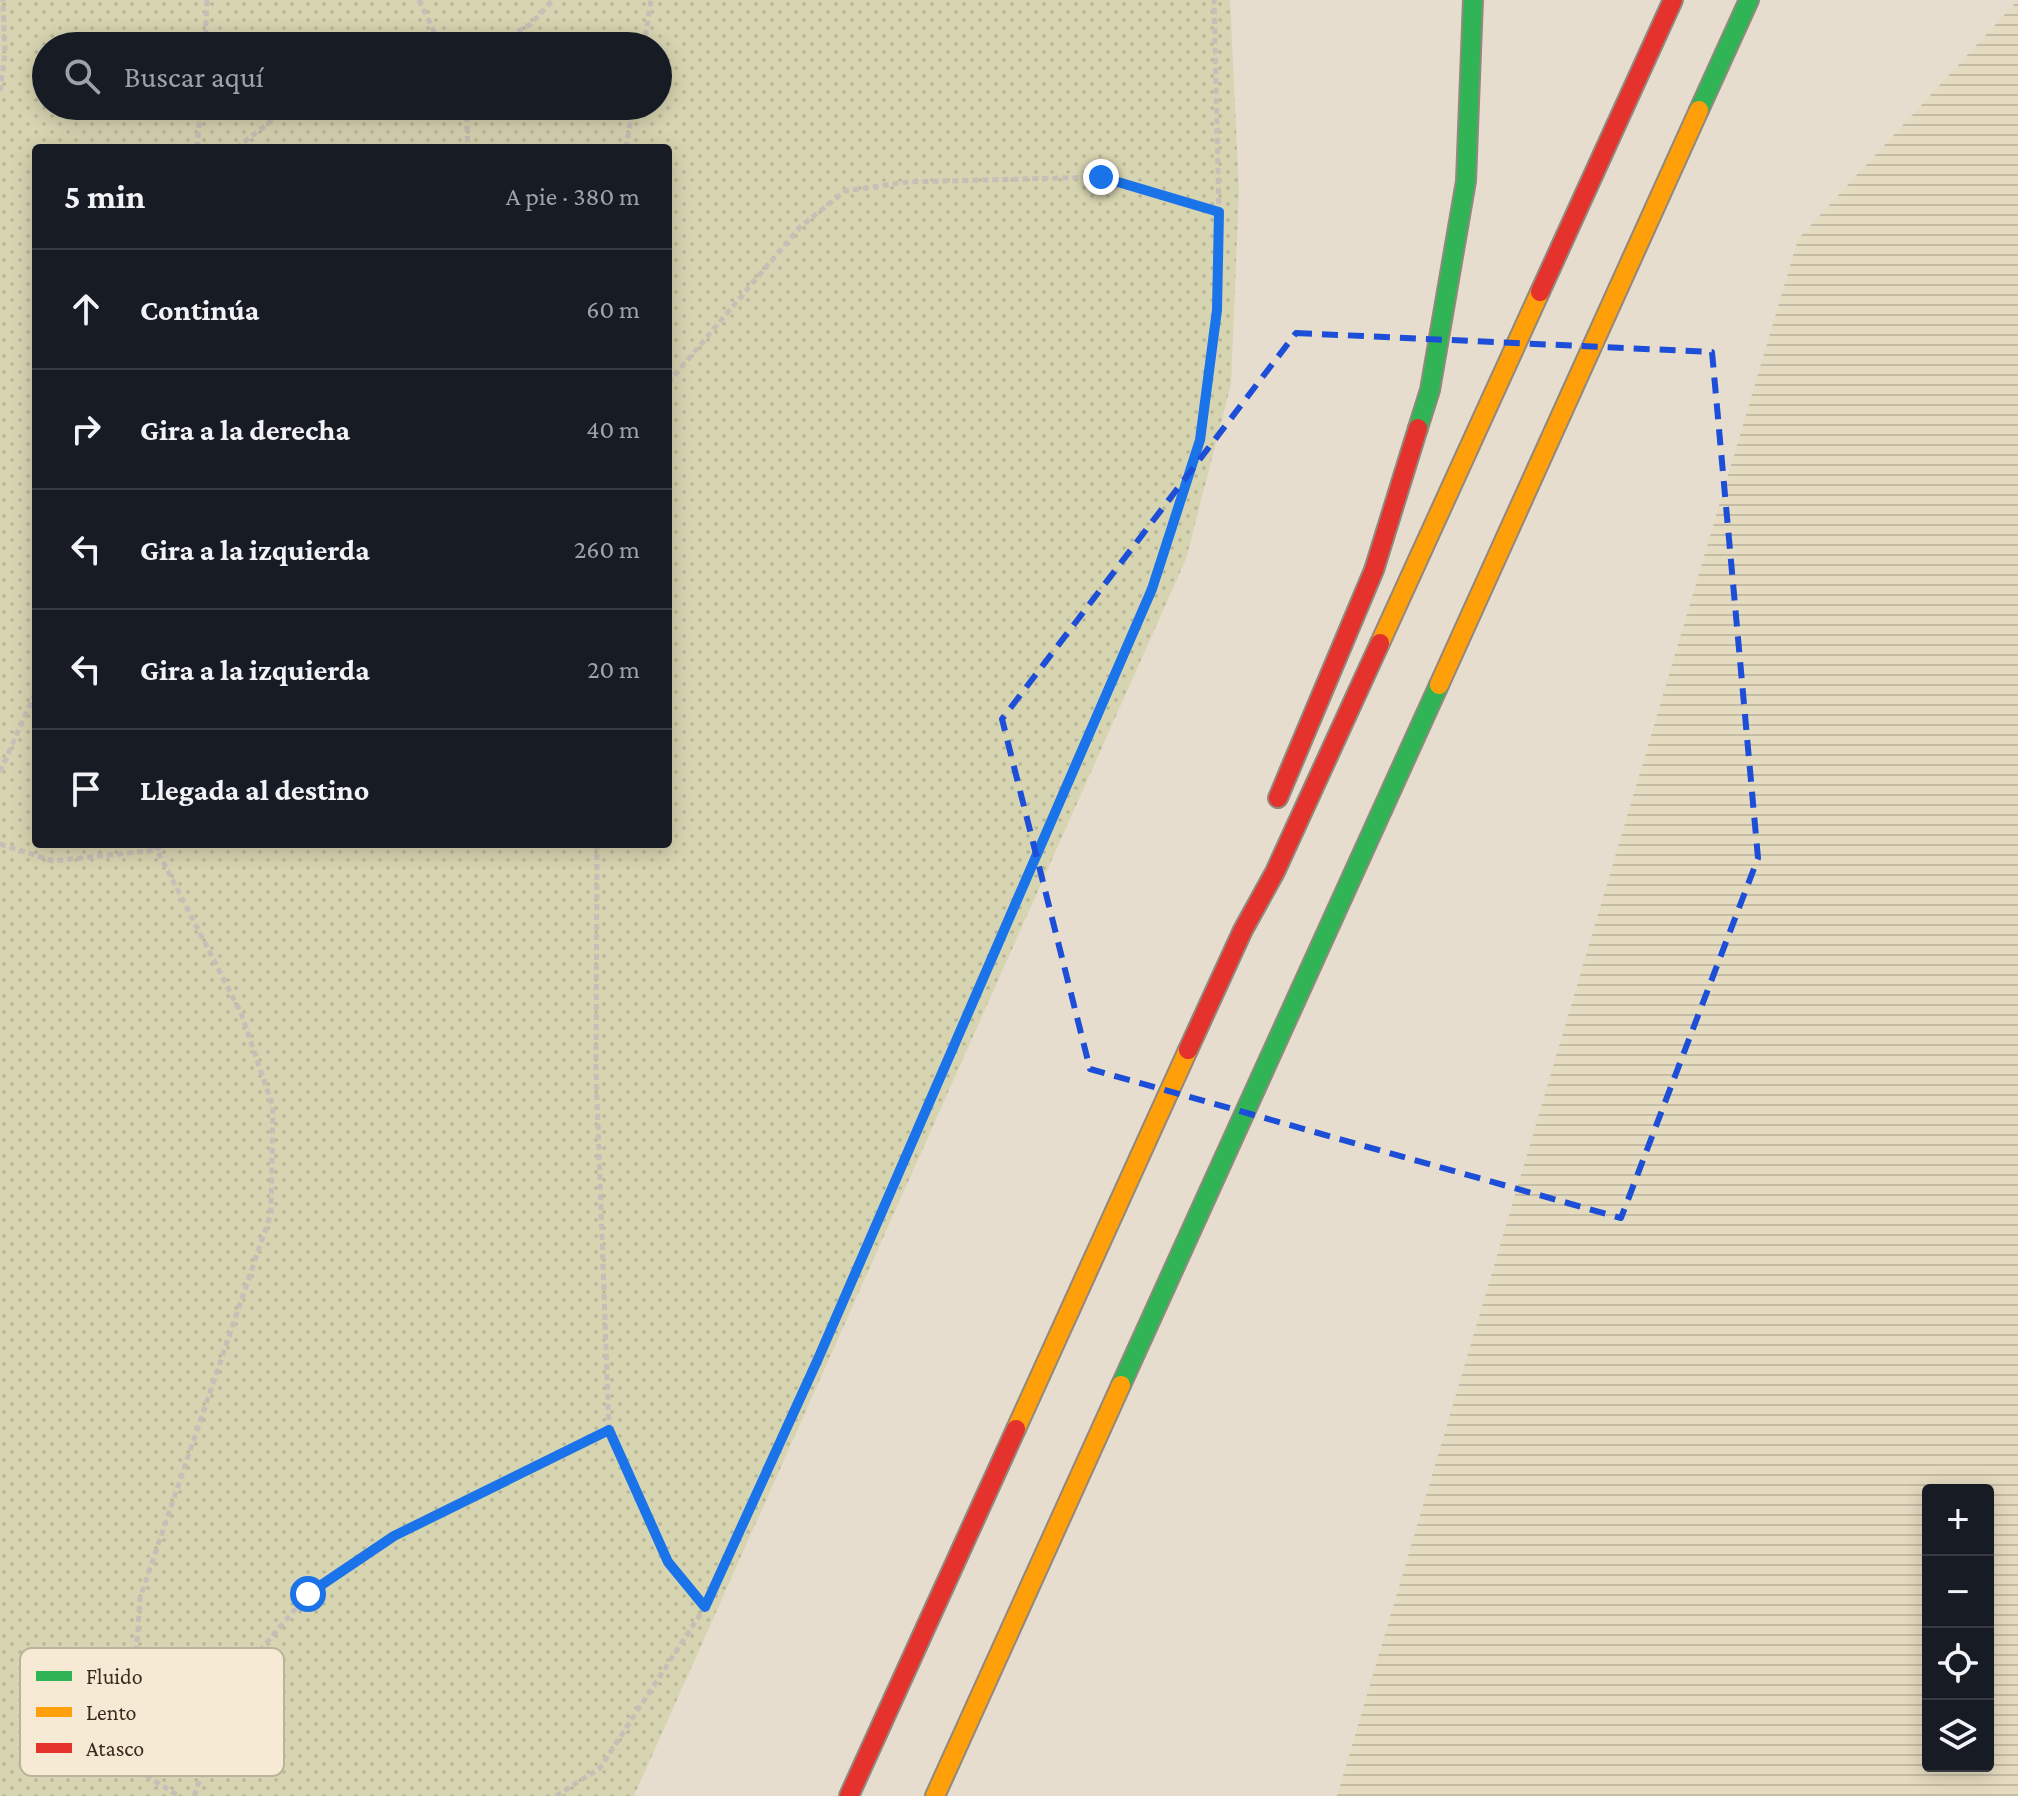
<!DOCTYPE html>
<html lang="es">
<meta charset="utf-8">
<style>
:root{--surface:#171b24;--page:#242831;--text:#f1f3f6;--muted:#9ea1a6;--line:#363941}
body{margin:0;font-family:"Crimson Pro",serif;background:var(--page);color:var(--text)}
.controls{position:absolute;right:24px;bottom:24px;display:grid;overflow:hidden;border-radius:8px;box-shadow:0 4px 20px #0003}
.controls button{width:72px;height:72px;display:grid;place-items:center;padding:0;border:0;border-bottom:2px solid var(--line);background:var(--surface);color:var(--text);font:40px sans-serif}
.stop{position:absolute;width:24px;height:24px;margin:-18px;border:6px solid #1a73e8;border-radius:50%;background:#fff}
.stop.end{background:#1a73e8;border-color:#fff;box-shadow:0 2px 8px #0008}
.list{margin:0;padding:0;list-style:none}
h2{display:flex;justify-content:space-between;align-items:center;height:104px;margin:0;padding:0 32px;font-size:34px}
h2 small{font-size:26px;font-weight:400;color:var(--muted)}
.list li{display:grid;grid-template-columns:52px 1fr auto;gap:24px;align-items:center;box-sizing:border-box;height:120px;padding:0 32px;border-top:2px solid var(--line)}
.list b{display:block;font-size:30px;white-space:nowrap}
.list em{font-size:26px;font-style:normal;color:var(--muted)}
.icon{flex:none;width:44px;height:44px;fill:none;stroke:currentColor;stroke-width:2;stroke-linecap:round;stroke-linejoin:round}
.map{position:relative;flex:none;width:2018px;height:1796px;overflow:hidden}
.search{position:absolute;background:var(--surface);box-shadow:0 4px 20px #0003;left:32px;top:32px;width:640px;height:88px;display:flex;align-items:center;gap:20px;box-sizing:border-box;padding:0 28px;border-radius:44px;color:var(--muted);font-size:30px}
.panel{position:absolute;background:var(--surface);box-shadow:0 4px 20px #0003;left:32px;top:144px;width:640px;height:704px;border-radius:8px}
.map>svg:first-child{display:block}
.farmland{fill:url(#farmland-rules);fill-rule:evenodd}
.green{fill:url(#green-dots);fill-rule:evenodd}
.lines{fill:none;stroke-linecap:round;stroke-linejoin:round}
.fast-casing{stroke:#91887e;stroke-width:22}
.slow-casing{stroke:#91887e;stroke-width:22}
.jam-casing{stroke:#91887e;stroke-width:22}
.path{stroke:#c7bfb7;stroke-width:5;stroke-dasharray:6 4;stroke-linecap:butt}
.fast{stroke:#30b455;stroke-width:18}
.slow{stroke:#ff9f0a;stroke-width:18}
.jam{stroke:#e5322d;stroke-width:18}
.route{stroke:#1a73e8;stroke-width:10}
.marked{fill:none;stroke:#1d4ed8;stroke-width:6;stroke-dasharray:16 10;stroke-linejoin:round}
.key{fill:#f6ead5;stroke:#beb09e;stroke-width:2}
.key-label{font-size:22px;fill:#3a2a1f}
</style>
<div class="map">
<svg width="2018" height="1796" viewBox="0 0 2018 1796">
<defs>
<pattern id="farmland-rules" width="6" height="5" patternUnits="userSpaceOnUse" patternTransform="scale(2)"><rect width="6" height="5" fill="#e5dbc0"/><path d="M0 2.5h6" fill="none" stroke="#c5bca5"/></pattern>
<pattern id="green-dots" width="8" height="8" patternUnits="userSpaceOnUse" patternTransform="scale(2)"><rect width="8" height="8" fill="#d7d4b1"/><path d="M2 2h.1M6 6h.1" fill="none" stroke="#b9b698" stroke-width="1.8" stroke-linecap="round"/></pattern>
</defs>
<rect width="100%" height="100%" fill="#e6ddcf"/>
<!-- farmland -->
<path class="farmland" d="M 2018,0 L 2018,1796 L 1337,1796 L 1798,239 ZM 1928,1490 L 1988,1490 L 1988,1766 L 1928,1766 Z"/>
<!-- green -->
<path class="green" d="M 0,0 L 1230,0 L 1239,191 L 1231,384 L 1186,559 L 634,1796 L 0,1796 ZM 46,46 L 658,46 L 658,106 L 46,106 ZM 36,148 L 668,148 L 668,844 L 36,844 Z"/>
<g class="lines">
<defs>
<path id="fast" d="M 1699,110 L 1749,0
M 1418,428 L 1430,390 L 1466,181 L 1473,0
M 1121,1385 L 1439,685"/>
<path id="slow" d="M 1380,643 L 1540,292
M 1439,685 L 1699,110
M 1016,1429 L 1188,1050
M 935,1796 L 1121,1385"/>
<path id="jam" d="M 1540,292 L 1673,0
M 1278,798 L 1374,570 L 1418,428
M 1188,1050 L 1243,930 L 1275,872 L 1380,643
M 849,1796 L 1016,1429"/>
</defs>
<!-- fast casing -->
<use href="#fast" class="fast-casing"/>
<!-- slow casing -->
<use href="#slow" class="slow-casing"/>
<!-- jam casing -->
<use href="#jam" class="jam-casing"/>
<!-- path -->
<path class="path" d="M 419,0 L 441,46
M 205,46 L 207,0
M 380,46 L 396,39 L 490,46
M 491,46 L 531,24 L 553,0
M 644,46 L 651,0
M 0,91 L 5,54 L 3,0
M 466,106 L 468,148
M 197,148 L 201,106
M 236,148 L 291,106
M 626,148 L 633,106
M 668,383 L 800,227 L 845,191 L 907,182 L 1101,177 L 1219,212
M 0,772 L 36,691
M 0,844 L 53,861 L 156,850 L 163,844
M 154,844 L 241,1013 L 273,1107 L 271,1213 L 140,1598 L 134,1686 L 148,1777 L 179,1796
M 597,844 L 596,1070 L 609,1430 L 668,1562 L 705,1607
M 194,1796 L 221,1718 L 256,1655 L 308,1594 L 394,1536 L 609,1430
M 556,1796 L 600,1768 L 705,1607 L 818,1359 L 1152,589 L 1200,440 L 1217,310 L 1219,212 L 1214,0"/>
<!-- fast -->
<use href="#fast" class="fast"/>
<!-- slow -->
<use href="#slow" class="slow"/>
<!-- jam -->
<use href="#jam" class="jam"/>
</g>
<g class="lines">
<!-- route -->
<path class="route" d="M 308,1594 L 394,1536 L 609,1430 L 668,1562 L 705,1607 L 818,1359 L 1152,589 L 1200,440 L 1217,310 L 1219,212 L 1101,177"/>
</g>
<!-- marked area -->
<path class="marked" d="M 1296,333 L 1712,352 L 1758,858 L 1621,1218 L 1090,1069 L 1002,719 Z"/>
<!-- legend -->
<rect x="20" y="1648" width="264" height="128" rx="12" class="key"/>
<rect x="36" y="1671" width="36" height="10" fill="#30b455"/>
<rect x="36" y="1707" width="36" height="10" fill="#ff9f0a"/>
<rect x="36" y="1743" width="36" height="10" fill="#e5322d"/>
<g class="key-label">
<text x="86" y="1684">Fluido</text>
<text x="86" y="1720">Lento</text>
<text x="86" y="1756">Atasco</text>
</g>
</svg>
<div class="controls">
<button>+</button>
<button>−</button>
<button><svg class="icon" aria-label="locate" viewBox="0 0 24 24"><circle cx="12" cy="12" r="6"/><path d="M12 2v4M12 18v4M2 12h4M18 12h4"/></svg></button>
<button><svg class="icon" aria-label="layers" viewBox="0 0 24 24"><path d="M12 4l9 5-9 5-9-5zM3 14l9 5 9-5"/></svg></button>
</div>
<div class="stop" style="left:308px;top:1594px"></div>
<div class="stop end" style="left:1101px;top:177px"></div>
<div class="search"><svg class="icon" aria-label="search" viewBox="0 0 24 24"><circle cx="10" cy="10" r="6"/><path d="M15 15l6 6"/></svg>Buscar aquí</div>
<section class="panel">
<h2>5 min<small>A pie · 380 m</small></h2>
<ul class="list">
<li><svg class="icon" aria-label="ahead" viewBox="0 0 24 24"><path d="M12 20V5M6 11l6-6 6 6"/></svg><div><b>Continúa</b></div><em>60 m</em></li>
<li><svg class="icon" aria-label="right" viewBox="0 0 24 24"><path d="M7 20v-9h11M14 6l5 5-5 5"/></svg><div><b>Gira a la derecha</b></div><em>40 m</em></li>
<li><svg class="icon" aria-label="left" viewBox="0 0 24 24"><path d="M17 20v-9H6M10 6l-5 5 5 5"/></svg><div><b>Gira a la izquierda</b></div><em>260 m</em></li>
<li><svg class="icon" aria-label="left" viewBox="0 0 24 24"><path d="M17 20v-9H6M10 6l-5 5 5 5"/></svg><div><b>Gira a la izquierda</b></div><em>20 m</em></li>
<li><svg class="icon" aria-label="arrive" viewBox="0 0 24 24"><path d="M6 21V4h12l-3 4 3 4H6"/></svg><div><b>Llegada al destino</b></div></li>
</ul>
</section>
</div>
